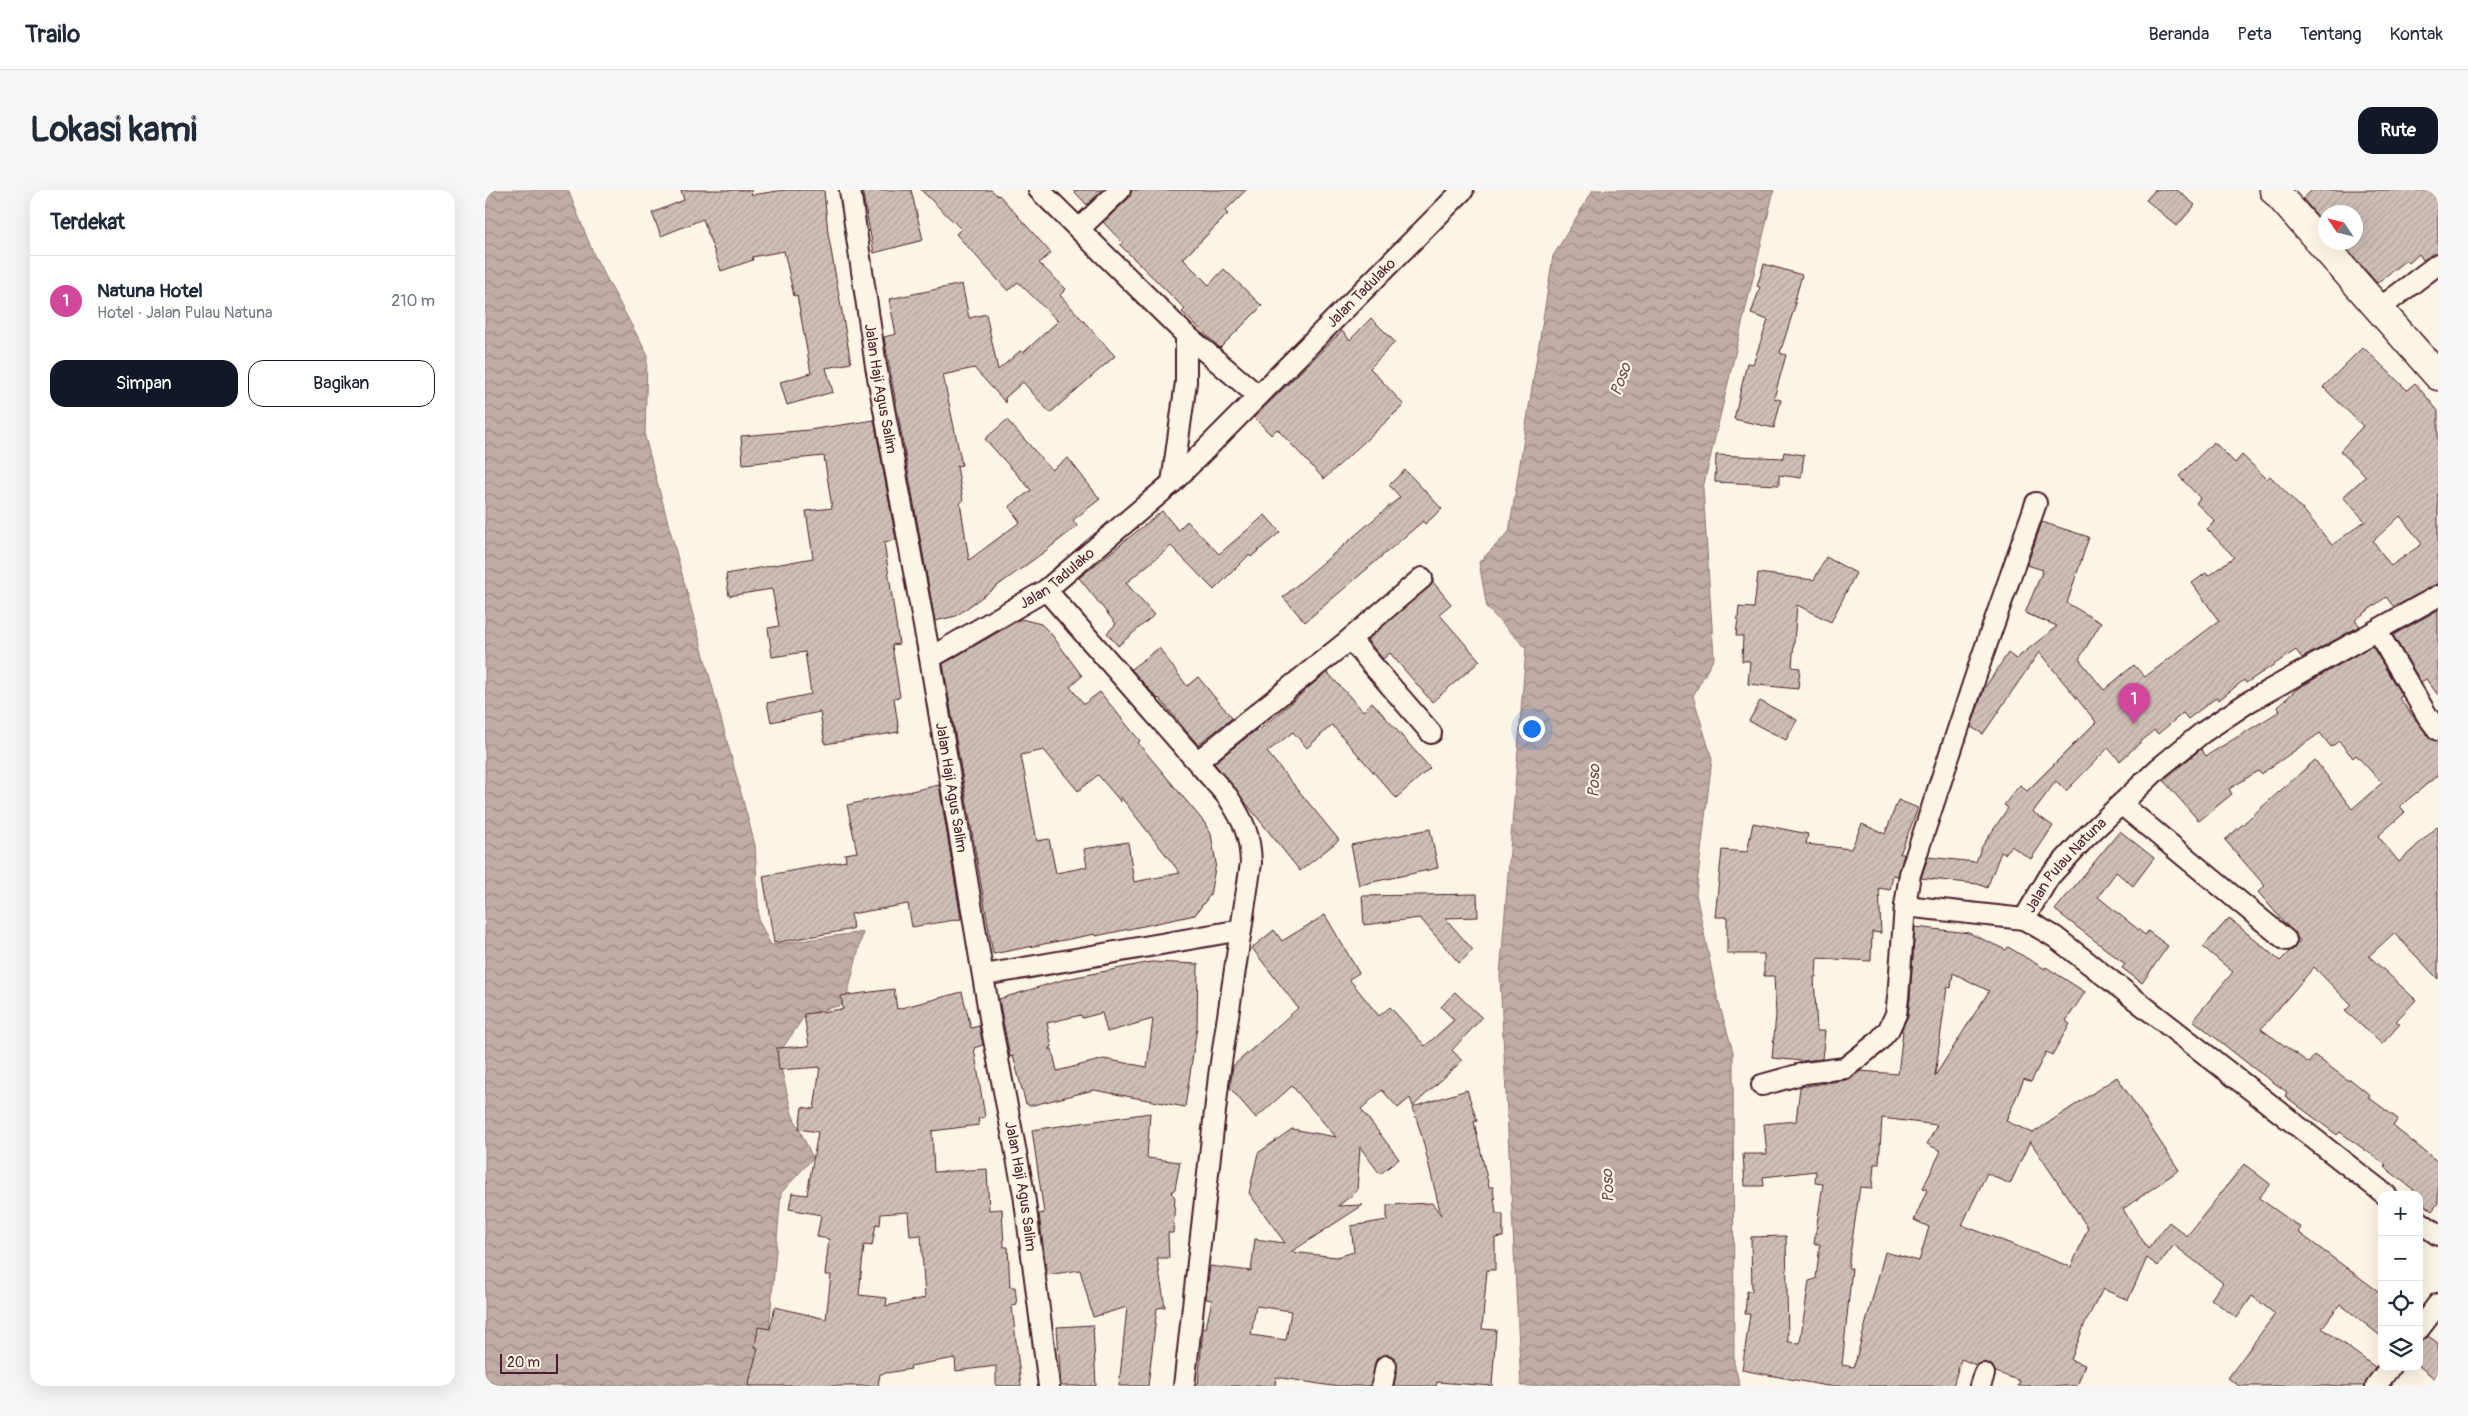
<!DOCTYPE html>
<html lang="id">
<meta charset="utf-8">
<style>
:root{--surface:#fff;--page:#f6f6f7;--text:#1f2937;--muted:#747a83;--line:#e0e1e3;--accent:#111827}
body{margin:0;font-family:Pangolin,sans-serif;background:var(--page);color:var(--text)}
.controls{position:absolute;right:15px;bottom:15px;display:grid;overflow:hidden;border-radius:10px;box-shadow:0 5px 20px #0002}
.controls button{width:45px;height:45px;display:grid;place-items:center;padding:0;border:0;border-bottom:1px solid var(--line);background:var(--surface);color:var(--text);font:25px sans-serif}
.compass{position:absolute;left:1833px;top:15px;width:45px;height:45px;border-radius:50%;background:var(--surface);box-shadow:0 5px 20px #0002;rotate:305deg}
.scale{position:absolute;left:15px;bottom:12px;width:58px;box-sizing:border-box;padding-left:5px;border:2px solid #4a1f2b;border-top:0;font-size:14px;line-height:18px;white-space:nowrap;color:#4a1f2b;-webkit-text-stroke:4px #fcf5e5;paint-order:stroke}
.you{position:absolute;left:1046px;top:538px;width:18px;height:18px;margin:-12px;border:4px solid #fff;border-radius:50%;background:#1a73e8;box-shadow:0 0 0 8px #1a73e833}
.badge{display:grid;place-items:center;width:32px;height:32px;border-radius:50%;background:var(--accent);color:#fff;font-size:16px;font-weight:700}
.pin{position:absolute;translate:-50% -41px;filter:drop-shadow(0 1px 2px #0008)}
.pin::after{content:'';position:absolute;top:26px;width:18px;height:15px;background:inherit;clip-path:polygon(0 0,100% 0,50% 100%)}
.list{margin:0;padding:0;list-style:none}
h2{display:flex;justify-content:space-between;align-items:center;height:65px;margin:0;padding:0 20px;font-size:21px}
h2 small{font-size:16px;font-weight:400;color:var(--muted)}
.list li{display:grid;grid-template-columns:32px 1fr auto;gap:15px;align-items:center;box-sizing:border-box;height:90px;padding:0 20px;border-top:1px solid var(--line)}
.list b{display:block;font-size:19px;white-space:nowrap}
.list p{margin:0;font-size:16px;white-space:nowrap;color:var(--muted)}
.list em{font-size:16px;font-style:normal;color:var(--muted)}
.actions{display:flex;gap:10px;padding:15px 20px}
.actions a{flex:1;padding:11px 0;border:1px solid var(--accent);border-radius:15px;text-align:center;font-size:18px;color:var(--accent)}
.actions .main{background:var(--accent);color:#fff}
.icon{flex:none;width:28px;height:28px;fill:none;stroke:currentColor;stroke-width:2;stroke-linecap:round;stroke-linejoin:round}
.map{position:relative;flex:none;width:1953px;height:1196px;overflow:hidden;border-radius:15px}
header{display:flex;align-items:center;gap:30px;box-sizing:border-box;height:70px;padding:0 25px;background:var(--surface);border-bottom:1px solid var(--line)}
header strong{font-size:24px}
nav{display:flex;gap:28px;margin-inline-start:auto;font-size:18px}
.intro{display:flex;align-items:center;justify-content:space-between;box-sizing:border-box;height:120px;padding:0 30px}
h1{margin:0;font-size:35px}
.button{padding:12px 22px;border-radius:15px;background:var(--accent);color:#fff;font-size:18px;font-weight:700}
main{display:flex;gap:30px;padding:0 30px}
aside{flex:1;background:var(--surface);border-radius:15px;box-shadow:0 5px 20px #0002}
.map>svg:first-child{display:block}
.water{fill:url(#water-waves);stroke:#917474}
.building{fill:url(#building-hatch);stroke:#4a1f2b;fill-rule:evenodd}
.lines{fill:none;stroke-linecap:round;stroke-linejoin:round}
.street-casing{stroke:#4a1f2b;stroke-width:24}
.highway-casing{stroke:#4a1f2b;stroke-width:31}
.street{stroke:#fcf5e5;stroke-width:20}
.highway{stroke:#fcf5e5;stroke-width:28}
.labels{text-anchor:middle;stroke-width:4.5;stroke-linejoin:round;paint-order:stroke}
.street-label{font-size:15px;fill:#4a1f2b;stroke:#fcf5e5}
.water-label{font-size:16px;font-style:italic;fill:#6d4950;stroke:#fcf5e5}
</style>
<header>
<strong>Trailo</strong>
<nav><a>Beranda</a><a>Peta</a><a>Tentang</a><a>Kontak</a></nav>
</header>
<div class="intro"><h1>Lokasi kami</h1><a class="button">Rute</a></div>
<main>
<aside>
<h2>Terdekat<small></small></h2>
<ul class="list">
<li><span class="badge" style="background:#d1479c">1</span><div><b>Natuna Hotel</b><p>Hotel · Jalan Pulau Natuna</p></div><em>210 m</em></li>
</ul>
<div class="actions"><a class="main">Simpan</a><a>Bagikan</a></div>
</aside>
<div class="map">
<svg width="1953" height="1196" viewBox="0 0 1953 1196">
<defs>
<pattern id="water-waves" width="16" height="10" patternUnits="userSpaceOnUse" patternTransform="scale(1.25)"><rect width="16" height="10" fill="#c0aca5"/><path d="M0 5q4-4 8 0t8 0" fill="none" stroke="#9e8b87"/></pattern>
<pattern id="building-hatch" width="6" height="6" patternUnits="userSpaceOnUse" patternTransform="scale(1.25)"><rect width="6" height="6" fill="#cfc0b7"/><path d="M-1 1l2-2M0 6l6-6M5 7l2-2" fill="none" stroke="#b3a59e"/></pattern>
</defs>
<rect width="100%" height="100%" fill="#fcf5e5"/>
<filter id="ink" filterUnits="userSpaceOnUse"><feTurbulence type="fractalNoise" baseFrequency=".02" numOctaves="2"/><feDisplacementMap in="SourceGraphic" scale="10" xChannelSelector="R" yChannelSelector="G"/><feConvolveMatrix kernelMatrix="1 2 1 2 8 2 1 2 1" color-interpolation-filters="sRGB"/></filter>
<g filter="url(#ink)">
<!-- water -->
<path class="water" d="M 0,0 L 83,0 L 109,65 L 162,164 L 160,247 L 270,655 L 274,731 L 286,755 L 378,742 L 360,814 L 320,825 L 293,865 L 307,924 L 328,968 L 296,1003 L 283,1152 L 266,1196 L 0,1196 Z
M 1108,0 L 1289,0 L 1218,298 L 1229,468 L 1208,506 L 1227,569 L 1211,704 L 1232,806 L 1248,862 L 1249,1173 L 1255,1196 L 1036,1196 L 1015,786 L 1041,458 L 1002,418 L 994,372 L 1024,342 L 1068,66 Z"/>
<!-- building -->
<path class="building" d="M 196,0 L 266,0 L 267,5 L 299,0 L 339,0 L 343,43 L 366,173 L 341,178 L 348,202 L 302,215 L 295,192 L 326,183 L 312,105 L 309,106 L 299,61 L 267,67 L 268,70 L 236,81 L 218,29 L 176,46 L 167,23 L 199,10 Z
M 377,0 L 426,0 L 438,50 L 389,63 Z
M 436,0 L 506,0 L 513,6 L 514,5 L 566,63 L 554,73 L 581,99 L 575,105 L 630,166 L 565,223 L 538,192 L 520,208 L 521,213 L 489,178 L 458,185 L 477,275 L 472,276 L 478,311 L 475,312 L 484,370 L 535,332 L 524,317 L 546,300 L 500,249 L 522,230 L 567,280 L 583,268 L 615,309 L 588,330 L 592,336 L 559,362 L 471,426 L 450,431 L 399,147 L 411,144 L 404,109 L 477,94 L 484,128 L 501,124 L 513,180 L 535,161 L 538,163 L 573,131 L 533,92 L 523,101 L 471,44 L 476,39 Z
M 588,0 L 618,0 L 602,15 Z
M 647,0 L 761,0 L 740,21 L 743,24 L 698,69 L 724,95 L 739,79 L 777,116 L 735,158 L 697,122 L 700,119 L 635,55 L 638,53 L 618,32 L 643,9 Z
M 1670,0 L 1692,0 L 1710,15 L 1692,36 L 1661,10 Z
M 1827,0 L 1953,0 L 1953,62 L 1938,70 L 1934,64 L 1924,73 L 1921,70 L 1892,93 L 1856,52 L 1870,52 L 1870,22 L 1840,22 L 1840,35 L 1818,9 Z
M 1279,74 L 1317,85 L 1309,113 L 1311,113 L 1295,163 L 1301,165 L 1289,208 L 1296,210 L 1289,238 L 1249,229 L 1262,173 L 1268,174 L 1283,130 L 1266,124 L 1275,97 L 1272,96 Z
M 886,128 L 910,152 L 885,178 L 919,215 L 839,289 L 792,239 L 786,245 L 769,227 L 857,141 L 865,150 Z
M 1878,157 L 1922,200 L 1930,193 L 1953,221 L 1953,394 L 1909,417 L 1901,407 L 1870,430 L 1875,436 L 1817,468 L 1811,460 L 1761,493 L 1759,490 L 1734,510 L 1732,507 L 1703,529 L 1698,523 L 1673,544 L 1669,540 L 1635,571 L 1623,558 L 1581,601 L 1571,591 L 1548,622 L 1568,636 L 1546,669 L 1526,656 L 1520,664 L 1516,662 L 1502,698 L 1493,694 L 1436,688 L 1443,667 L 1491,672 L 1496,658 L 1523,618 L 1519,615 L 1535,595 L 1542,601 L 1611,532 L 1554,462 L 1498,544 L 1486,537 L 1499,499 L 1523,463 L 1531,469 L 1572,436 L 1540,423 L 1558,380 L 1542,375 L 1557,332 L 1604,347 L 1582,413 L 1616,433 L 1594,469 L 1619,500 L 1649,475 L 1660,487 L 1734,431 L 1707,393 L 1721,383 L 1723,386 L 1749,367 L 1722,339 L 1730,331 L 1711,313 L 1715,308 L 1694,286 L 1729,252 L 1750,273 L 1757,265 L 1782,289 L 1785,286 L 1821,323 L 1847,355 L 1880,331 L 1858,307 L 1881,286 L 1855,261 L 1878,236 L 1838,197 ZM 1915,326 L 1937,354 L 1906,376 L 1888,351 Z
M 389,230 L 411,350 L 399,352 L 414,454 L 407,455 L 415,507 L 409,508 L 414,542 L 340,554 L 335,522 L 286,532 L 282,513 L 326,504 L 320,462 L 287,467 L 283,438 L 294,436 L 287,399 L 244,406 L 241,384 L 328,368 L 321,321 L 347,318 L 339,266 L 258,274 L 256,246 L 324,240 Z
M 1299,262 L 1319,265 L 1316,288 L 1294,285 L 1294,295 L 1230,292 L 1231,265 L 1298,268 Z
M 920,280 L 957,319 L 940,334 L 938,331 L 820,432 L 798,407 L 915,307 L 904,295 Z
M 677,321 L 693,340 L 702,331 L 734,364 L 780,325 L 795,342 L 766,367 L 764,365 L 729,400 L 686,356 L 641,393 L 669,425 L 633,456 L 622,443 L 631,434 L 594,388 Z
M 1341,367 L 1371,383 L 1346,432 L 1312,415 L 1307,477 L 1315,478 L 1313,499 L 1263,494 L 1265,471 L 1257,471 L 1258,446 L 1251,446 L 1254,417 L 1269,418 L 1273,383 L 1329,390 Z
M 948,392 L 966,414 L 954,424 L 995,471 L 947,512 L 905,463 L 898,469 L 882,450 Z
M 1953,420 L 1953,505 L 1941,489 L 1936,492 L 1908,445 Z
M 536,429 L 556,434 L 567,445 L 597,486 L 585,497 L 599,514 L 615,502 L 655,551 L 653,553 L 719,632 L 726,644 L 731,673 L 725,705 L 710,725 L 611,746 L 610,744 L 508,764 L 458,474 ZM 559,560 L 593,601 L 613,585 L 636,612 L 635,606 L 695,683 L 649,692 L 643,652 L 599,659 L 602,677 L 571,683 L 564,649 L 552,651 L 536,565 Z
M 1887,456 L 1917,506 L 1914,508 L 1944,547 L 1953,552 L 1953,585 L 1915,616 L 1920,622 L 1893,646 L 1914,672 L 1953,636 L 1953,789 L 1909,743 L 1884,766 L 1931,810 L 1911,831 L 1915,834 L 1897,854 L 1860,821 L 1866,815 L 1829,777 L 1776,839 L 1824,873 L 1829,865 L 1864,891 L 1865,889 L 1885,905 L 1883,907 L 1913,929 L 1908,936 L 1953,972 L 1953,1013 L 1947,1021 L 1934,1011 L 1934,1005 L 1926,1005 L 1929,1000 L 1899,977 L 1901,975 L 1855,942 L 1852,945 L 1800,906 L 1802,902 L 1771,880 L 1708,830 L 1748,782 L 1718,757 L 1744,728 L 1795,771 L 1815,751 L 1773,702 L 1780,696 L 1740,650 L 1830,570 L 1867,619 L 1897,593 L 1871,565 L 1868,568 L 1854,551 L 1846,557 L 1835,543 L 1776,584 L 1773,581 L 1744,599 L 1747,604 L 1714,631 L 1678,590 L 1716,559 L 1721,566 L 1795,521 L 1792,517 L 1812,499 Z
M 674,458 L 702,496 L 713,487 L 747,528 L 713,555 L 674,508 L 673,509 L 646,479 Z
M 842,482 L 878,521 L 887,512 L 945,578 L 911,608 L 847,535 L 822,558 L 808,542 L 782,562 L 854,650 L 815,681 L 729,573 L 771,540 L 772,542 Z
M 1275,511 L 1312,530 L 1301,550 L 1264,531 Z
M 454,595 L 476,729 L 427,737 L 423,714 L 366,724 L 368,739 L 289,753 L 278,686 L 361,671 L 360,664 L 372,662 L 362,615 Z
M 1413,610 L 1433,618 L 1415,664 L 1419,664 L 1413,686 L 1408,685 L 1405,700 L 1394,698 L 1396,743 L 1387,742 L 1386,771 L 1332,768 L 1331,787 L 1329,787 L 1332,841 L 1340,841 L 1337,869 L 1317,871 L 1287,868 L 1291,825 L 1289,786 L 1279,786 L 1279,764 L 1242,764 L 1242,727 L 1230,727 L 1237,660 L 1262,662 L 1268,633 L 1323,644 L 1321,654 L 1366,659 L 1377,634 L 1400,644 Z
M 945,639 L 953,678 L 874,695 L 866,655 Z
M 1635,641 L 1669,668 L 1648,696 L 1631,682 L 1613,707 L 1660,745 L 1663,741 L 1683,756 L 1657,793 L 1637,778 L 1640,774 L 1570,720 Z
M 992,704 L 993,727 L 960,728 L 988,760 L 974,773 L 935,728 L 879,735 L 877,706 Z
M 840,725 L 874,783 L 864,789 L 894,826 L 905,817 L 940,856 L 969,830 L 956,817 L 970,802 L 997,828 L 967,860 L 977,871 L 928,916 L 925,908 L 913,918 L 897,900 L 876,919 L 914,969 L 895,984 L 875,957 L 872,1001 L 853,1016 L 878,1015 L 806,1062 L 852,1067 L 869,1062 L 866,1036 L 902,1030 L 902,1015 L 947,1013 L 956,1025 L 938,951 L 928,917 L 982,900 L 992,931 L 989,932 L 1004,997 L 1008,997 L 1011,1024 L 1018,1024 L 1018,1047 L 1010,1048 L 1010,1080 L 1002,1080 L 997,1139 L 1011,1140 L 1007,1196 L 952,1192 L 951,1196 L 909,1196 L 912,1173 L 908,1167 L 903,1164 L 892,1169 L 885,1196 L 847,1196 L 791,1187 L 790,1196 L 713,1196 L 718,1138 L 721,1138 L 727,1110 L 721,1109 L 725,1076 L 766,1081 L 770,1049 L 800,1053 L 764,1003 L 773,963 L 807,939 L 851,947 L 807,896 L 771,928 L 745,898 L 748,876 L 813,818 L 767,758 L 789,740 L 797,751 ZM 771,1116 L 806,1121 L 801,1150 L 766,1145 Z
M 1430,737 L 1484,743 L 1521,760 L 1523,757 L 1560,779 L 1561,777 L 1600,802 L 1581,831 L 1585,834 L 1567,865 L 1561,862 L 1546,892 L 1539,889 L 1521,931 L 1548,943 L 1632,887 L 1694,980 L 1638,1019 L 1663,1059 L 1684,1032 L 1702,1046 L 1759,974 L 1785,994 L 1774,1008 L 1816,1038 L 1813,1042 L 1897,1104 L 1897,1147 L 1855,1114 L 1837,1138 L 1890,1177 L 1879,1196 L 1754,1196 L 1743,1188 L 1790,1124 L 1767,1106 L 1752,1128 L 1726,1109 L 1738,1093 L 1689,1055 L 1673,1076 L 1662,1068 L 1643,1110 L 1618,1099 L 1600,1133 L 1586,1170 L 1600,1175 L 1592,1196 L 1533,1196 L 1535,1191 L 1511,1182 L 1503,1173 L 1491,1175 L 1476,1169 L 1468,1196 L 1342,1196 L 1257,1180 L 1265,1124 L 1260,1124 L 1262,1101 L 1267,1101 L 1266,1047 L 1301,1046 L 1303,1152 L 1315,1153 L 1324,1091 L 1331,1089 L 1335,1054 L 1329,1054 L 1338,994 L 1330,993 L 1331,981 L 1278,987 L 1279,996 L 1260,996 L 1258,964 L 1282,964 L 1279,934 L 1311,931 L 1315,897 L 1361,890 L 1375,881 L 1413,884 L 1418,841 L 1416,841 L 1423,826 L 1425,809 ZM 1468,783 L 1504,801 L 1450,886 L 1462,797 L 1466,798 ZM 1397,928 L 1452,935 L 1442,954 L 1456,961 L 1438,998 L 1442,1000 L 1429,1030 L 1444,1037 L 1434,1071 L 1400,1062 L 1369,1177 L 1357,1175 L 1367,1078 L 1363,1078 L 1375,997 L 1387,998 L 1389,974 L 1394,974 ZM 1545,951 L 1603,1038 L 1586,1077 L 1477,1035 L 1502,983 L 1525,994 Z
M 666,772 L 713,774 L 712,837 L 700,917 L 609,900 L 544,916 L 543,914 L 541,914 L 528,866 L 525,867 L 514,809 L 581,789 ZM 617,823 L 622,842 L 668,829 L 662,877 L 619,869 L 572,881 L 567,859 L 563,859 L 567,857 L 562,833 L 596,825 L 597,828 Z
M 409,799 L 412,819 L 477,802 L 486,838 L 494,836 L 498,855 L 489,858 L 500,927 L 493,929 L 494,935 L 447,941 L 449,982 L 502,979 L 504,1020 L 517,1019 L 519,1057 L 523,1057 L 525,1097 L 530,1097 L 532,1115 L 527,1116 L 536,1196 L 511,1196 L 511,1176 L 471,1181 L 470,1168 L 425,1176 L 426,1179 L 395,1184 L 393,1196 L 263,1196 L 273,1158 L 270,1157 L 273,1137 L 285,1139 L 290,1117 L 341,1129 L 346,1085 L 340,1085 L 344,1049 L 332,1047 L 336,1025 L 304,1019 L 307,1003 L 322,1005 L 333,942 L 314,939 L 317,917 L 329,919 L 335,877 L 294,880 L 292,858 L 324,856 L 319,824 L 358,819 L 356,806 ZM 423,1022 L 425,1046 L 436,1045 L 440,1108 L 401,1116 L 402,1108 L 374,1105 L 379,1055 L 387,1056 L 391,1034 L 395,1035 L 396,1024 Z
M 665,923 L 662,968 L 695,972 L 690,999 L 686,1003 L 690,1007 L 688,1043 L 683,1043 L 684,1068 L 672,1068 L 680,1117 L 672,1118 L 663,1196 L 634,1196 L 642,1117 L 608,1127 L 595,1080 L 562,1085 L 554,1024 L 559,1023 L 547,940 Z
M 608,1135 L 611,1196 L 576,1196 L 572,1137 Z
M 1943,1146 L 1953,1153 L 1953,1191 L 1934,1176 L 1934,1151 Z"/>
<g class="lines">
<defs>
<g id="street">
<path id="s1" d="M 365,0 L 391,176 L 445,468 L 506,834 L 539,1004 L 564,1196"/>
<path d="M 554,0 L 701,145 L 701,192 L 687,293"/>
<path d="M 595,38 L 635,0"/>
<path d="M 1895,118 L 1953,74"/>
<path d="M 701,145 L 772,205"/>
<path d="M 561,400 L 743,607 C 759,632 765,644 766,673 L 734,886 L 699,1196"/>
<path d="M 1892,441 L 1943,527 L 1953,540"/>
<path d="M 865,449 L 946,543"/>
<path id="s2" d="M 445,468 L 561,400 L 687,293 L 978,0"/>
<path d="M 713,571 L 865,449 L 937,388"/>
<path d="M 1636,614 L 1801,750"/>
<path d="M 1420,716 L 1539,729"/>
<path d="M 499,785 L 756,740"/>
<path d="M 1277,895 L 1320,883 L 1360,878 L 1393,852 L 1404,839 L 1411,824 L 1413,808 L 1420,716 L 1425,684 L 1496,470 L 1551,313"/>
<path id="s3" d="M 1901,1005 L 1570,747 L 1539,729 L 1564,687 L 1600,648 L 1674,578 L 1717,543 L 1765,511 L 1953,406"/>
<path d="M 1934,1031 L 1953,1045"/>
<path d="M 1934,1139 L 1953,1114"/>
<path d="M 897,1196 L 901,1176"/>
<path d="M 1495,1196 L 1499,1184"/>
<path d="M 1891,1196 L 1905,1177"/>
</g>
<path id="highway" d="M 1789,0 L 1953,186"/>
</defs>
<!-- street casing -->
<use href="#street" class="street-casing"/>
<!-- highway casing -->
<use href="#highway" class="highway-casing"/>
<!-- street -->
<use href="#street" class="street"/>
<!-- highway -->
<use href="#highway" class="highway"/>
</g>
</g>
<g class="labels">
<!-- street labels -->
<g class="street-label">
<text dy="5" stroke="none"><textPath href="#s2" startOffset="568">Jalan Tadulako</textPath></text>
<text dy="5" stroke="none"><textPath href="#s1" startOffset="201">Jalan Haji Agus Salim</textPath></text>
<text dy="5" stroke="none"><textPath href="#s2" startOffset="150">Jalan Tadulako</textPath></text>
<text dy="5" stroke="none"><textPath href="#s1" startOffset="606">Jalan Haji Agus Salim</textPath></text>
<text dy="5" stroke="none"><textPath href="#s3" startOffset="524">Jalan Pulau Natuna</textPath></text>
<text dy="5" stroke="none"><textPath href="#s1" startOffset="1011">Jalan Haji Agus Salim</textPath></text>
</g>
<!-- water labels -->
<g class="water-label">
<text transform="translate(1135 189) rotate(-70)" y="6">Poso</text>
<text transform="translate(1108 591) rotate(-88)" y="6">Poso</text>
<text transform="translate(1122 996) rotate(-93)" y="6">Poso</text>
</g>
</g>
</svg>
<div class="controls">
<button>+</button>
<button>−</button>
<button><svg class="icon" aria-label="locate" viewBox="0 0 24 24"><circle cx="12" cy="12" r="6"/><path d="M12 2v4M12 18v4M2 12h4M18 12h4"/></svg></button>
<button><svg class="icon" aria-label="layers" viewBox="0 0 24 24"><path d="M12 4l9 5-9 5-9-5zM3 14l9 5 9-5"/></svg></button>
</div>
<svg class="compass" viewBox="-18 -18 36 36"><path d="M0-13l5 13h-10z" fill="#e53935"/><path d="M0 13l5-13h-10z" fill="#747a83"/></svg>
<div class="scale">20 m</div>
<div class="you"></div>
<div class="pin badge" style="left:1649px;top:534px;background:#d1479c">1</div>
</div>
</main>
